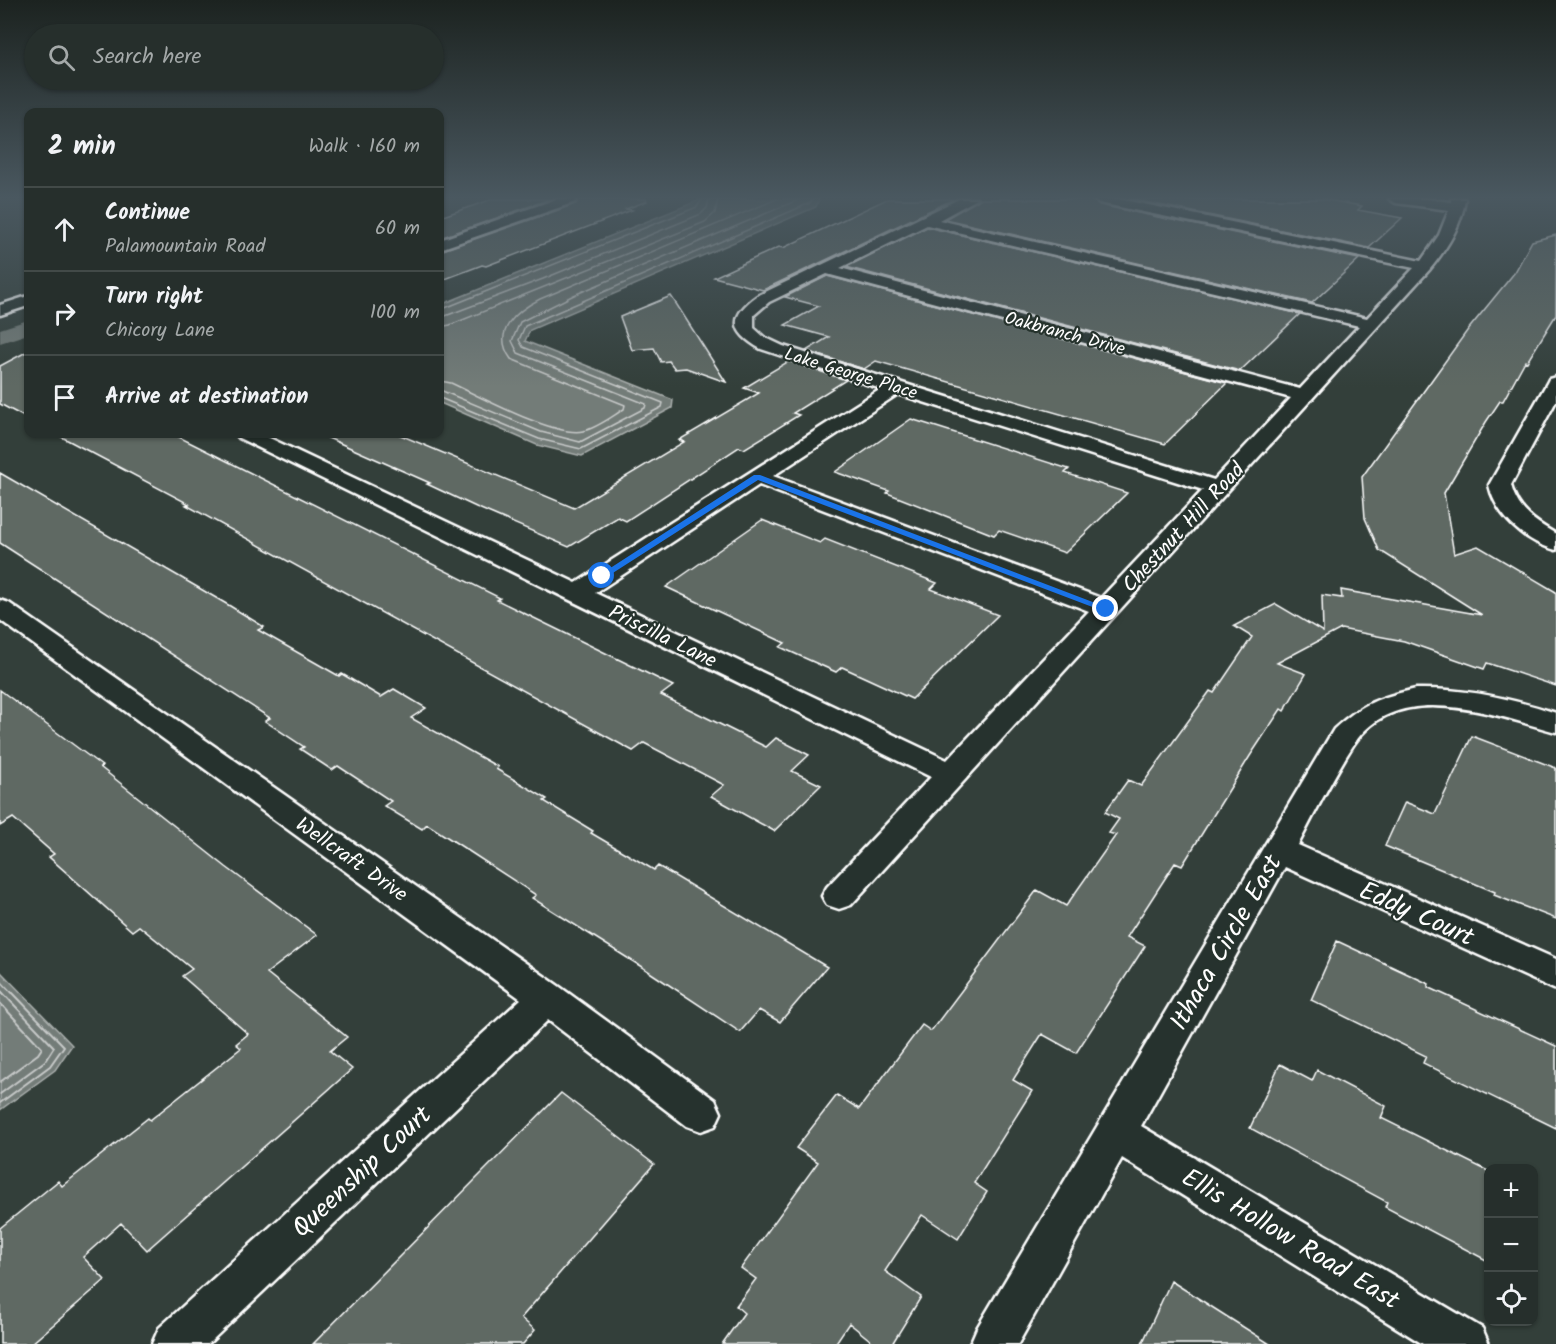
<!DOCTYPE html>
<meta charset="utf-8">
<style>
:root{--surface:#262f2c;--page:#2e3734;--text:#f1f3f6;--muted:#a4a9a9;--line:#424a48}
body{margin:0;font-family:Kalam,sans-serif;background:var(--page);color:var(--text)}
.controls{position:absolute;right:18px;bottom:18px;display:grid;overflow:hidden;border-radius:12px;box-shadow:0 2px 4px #0004}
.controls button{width:54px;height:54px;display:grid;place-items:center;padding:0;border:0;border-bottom:2px solid var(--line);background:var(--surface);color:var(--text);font:30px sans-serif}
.stop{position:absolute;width:18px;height:18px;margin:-14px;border:4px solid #1a73e8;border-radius:50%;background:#fff}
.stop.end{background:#1a73e8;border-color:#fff;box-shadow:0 2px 6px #0008}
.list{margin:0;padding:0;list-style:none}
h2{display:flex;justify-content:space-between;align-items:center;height:78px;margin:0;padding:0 24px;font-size:26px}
h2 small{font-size:20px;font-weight:400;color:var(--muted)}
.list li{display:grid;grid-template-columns:39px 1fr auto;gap:18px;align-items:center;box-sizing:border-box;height:84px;padding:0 24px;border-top:2px solid var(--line)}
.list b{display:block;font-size:22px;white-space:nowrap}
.list p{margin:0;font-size:20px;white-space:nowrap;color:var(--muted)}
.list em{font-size:20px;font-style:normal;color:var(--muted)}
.icon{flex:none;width:33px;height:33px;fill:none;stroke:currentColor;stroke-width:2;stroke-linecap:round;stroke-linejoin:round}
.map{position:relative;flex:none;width:1556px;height:1344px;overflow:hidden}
.search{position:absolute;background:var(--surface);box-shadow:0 2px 4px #0004;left:24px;top:24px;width:420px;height:66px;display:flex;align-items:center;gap:15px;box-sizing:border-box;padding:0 21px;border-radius:33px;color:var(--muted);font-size:22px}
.panel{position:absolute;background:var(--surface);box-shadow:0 2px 4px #0004;left:24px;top:108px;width:420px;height:330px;border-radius:12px}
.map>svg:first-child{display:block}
.water{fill:#737b78;stroke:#abb0ae;stroke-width:1.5}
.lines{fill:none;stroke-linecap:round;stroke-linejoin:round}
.shore-far1{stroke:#c7cac9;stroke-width:1.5}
.shore{stroke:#c7cac9;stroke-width:2}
.canal{fill:#737b78;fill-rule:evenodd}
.building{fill:#5f6964;stroke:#fff;stroke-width:1.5}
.street-casing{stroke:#fff;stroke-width:5}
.street{fill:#26332d;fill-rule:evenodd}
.route{fill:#1a73e8}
.labels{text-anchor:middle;stroke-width:4.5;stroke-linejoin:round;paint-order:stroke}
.far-street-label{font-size:18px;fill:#fff;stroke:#26332d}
.street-label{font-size:21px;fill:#fff;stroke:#26332d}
.near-street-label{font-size:26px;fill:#fff;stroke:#26332d}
</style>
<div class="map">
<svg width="1556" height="1344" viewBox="0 0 1556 1344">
<rect width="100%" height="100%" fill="#333f3a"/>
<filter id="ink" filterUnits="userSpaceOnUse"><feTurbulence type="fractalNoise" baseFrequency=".0167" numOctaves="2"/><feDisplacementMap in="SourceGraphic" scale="12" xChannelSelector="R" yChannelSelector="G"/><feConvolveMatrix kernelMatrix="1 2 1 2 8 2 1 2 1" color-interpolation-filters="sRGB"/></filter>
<g filter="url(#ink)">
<!-- water -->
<path class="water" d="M 702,199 L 819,199 L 816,207 L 530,330 L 525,341 L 673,400 L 672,408 L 582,456 L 537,445 L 440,403 L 440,305 Z
M 0,971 L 72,1045 L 55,1070 L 0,1110 Z"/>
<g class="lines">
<!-- shore-far1 -->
<path class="shore-far1" d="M 440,310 L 697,207 L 702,199
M 440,318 L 543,279 L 701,214 L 707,208 L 709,199
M 440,327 L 450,325 L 705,222 L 715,213 L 718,199
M 440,381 L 451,383 C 477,395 556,438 583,431 C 597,428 611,417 624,409 L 625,405 L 511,359 C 491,332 516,311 540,299 L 777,199
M 440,390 L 541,432 L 580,442 L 645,408 L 646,404 L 518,353 L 512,341 L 520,322 L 574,295 L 800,199
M 440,398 L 539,439 L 581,449 L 662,407 L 663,403 L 523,347 L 519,340 L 525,326 L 810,203 L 813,199
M 0,980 L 12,993
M 0,990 L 3,993"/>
<!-- shore -->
<path class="shore" d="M 0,1003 L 42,1048 L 38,1054 L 0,1082
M 0,1094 L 45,1061 L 54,1047 L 1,991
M 0,1103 L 50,1066 L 64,1046 L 11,991"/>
<!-- canal -->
<path class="canal" d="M 28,320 L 28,334 L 0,343 L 0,329 Z"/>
</g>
<!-- building -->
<path class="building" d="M 493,199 L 550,199 L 440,238 L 440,217 Z
M 579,199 L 646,199 L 647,201 L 626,209 L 632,210 L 486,266 L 482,265 L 440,281 L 440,251 L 576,204 Z
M 887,199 L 954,199 L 763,290 L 714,277 L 779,247 L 783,248 Z
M 979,199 L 1091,199 L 1100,205 L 1359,259 L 1312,303 L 945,219 Z
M 1130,199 L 1322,199 L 1362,206 L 1358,210 L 1402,218 L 1369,248 Z
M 927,227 L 1300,314 L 1240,371 L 846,267 Z
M 1556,235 L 1556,315 L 1527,362 L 1525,361 L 1503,401 L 1500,401 L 1486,422 L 1444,493 L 1454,554 L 1478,546 L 1556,592 L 1556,686 L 1487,663 L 1484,669 L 1404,641 L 1341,629 L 1277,663 L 1306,674 L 1284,711 L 1281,709 L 1250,756 L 1182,866 L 1175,863 L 1127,937 L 1145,946 L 1076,1053 L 1042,1034 L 1013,1080 L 1032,1091 L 974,1183 L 987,1192 L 958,1239 L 922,1215 L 885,1271 L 921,1297 L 892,1344 L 875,1344 L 849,1323 L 835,1344 L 722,1344 L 744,1313 L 736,1306 L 756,1279 L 741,1268 L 818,1162 L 796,1148 L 837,1095 L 859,1109 L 922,1025 L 931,1031 L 1037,890 L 1066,906 L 1116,835 L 1109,833 L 1119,819 L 1105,812 L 1128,780 L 1141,786 L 1210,691 L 1214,693 L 1252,637 L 1234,626 L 1276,604 L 1323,632 L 1322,595 L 1342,598 L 1341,590 L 1482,615 L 1379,550 L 1365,518 L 1362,477 L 1467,331 L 1515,272 L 1532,241 Z
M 827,276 L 1227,383 L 1165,444 L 876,361 L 864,369 L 806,351 L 829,337 L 785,325 L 819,306 L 785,297 Z
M 671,296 L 677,305 L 726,382 L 686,368 L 675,369 L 669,361 L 661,362 L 654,348 L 632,350 L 620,317 Z
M 28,351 L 28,419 L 0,404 L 0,366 Z
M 789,361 L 846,380 L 793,413 L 799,415 L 744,449 L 739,447 L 626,521 L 618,517 L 569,547 L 476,507 L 427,484 L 430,483 L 319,434 L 398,434 L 574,508 L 684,442 L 679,440 L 759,393 L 744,388 Z
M 911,419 L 1069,469 L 1065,473 L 1127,493 L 1065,553 L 999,530 L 994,535 L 887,493 L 889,491 L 835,472 Z
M 56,434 L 173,434 L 500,598 L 497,600 L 673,686 L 661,695 L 766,747 L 776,738 L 809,755 L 792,771 L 821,785 L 774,831 L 711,796 L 724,785 L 644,743 L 633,751 L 186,505 L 189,504 Z
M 0,473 L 230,606 L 264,627 L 258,630 L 339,676 L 342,674 L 381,697 L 394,689 L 426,708 L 411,718 L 498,767 L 496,769 L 547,799 L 544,801 L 593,831 L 591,833 L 654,870 L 658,866 L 827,967 L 780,1022 L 759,1010 L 740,1032 L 645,969 L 532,898 L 536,895 L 464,848 L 427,824 L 422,829 L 384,806 L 391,801 L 338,766 L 332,770 L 300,749 L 304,747 L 265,721 L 270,718 L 0,543 Z
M 762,520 L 820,543 L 825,539 L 937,583 L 931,589 L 998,615 L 912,699 L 842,667 L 836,672 L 780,647 L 785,643 L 666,587 Z
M 0,690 L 102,766 L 100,767 L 226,867 L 317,935 L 267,973 L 347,1037 L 330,1051 L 352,1069 L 147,1250 L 121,1223 L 83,1257 L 105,1280 L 31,1344 L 0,1344 L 0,1228 L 58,1181 L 62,1186 L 148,1118 L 150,1120 L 241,1048 L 236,1044 L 248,1034 L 182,976 L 192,969 L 139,926 L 132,931 L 49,857 L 54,854 L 13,818 L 0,826 Z
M 1472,736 L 1556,768 L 1556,919 L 1494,895 L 1495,892 L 1385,846 L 1405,802 L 1435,814 Z
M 1337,941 L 1429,984 L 1428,987 L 1556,1046 L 1556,1128 L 1423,1063 L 1426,1056 L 1311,1000 Z
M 1280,1064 L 1312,1081 L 1317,1070 L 1386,1106 L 1381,1118 L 1488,1171 L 1488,1261 L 1385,1207 L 1387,1202 L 1250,1128 Z
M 561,1093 L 654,1164 L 521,1318 L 535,1330 L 523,1344 L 313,1344 Z
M 1171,1281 L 1270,1344 L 1142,1344 Z"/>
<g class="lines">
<defs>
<path id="street" d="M 557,199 L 577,199 L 575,202 L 440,249 L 440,240 Z
M 959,199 L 977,199 L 939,220 L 1367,318 L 1414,268 L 1100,203 L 1093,199 L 1119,199 L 1421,261 L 1439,235 L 1449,210 L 1396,203 L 1389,199 L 1427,199 L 1451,202 L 1451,199 L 1465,199 C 1462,225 1447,248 1430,269 L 851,905 L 839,909 L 827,905 L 822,896 L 827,887 L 931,777 L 239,438 L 236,434 L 261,434 L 576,583 L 881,389 L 761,349 C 730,332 729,316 757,296 ZM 927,225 L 1359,326 L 1300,389 L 840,268 ZM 827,274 L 1291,398 L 1214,480 L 783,346 L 764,337 L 754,328 L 754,315 L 769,302 ZM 898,394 L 1203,490 L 1101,598 L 773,476 ZM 759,485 L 1089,611 L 947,760 L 595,593 Z
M 28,296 L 28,306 L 0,315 L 0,305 Z
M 1556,377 L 1556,401 L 1511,485 C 1517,510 1535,522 1556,534 L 1556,550 C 1525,542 1496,516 1489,485 L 1547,383 L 1549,379 Z
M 0,600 L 9,603 L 560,987 L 715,1100 L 721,1113 L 715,1126 L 701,1131 L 687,1126 L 548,1020 L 208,1344 L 152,1344 L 159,1328 L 521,999 L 0,620 Z
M 1416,689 C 1465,688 1510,698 1556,713 L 1556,732 C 1496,716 1398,677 1354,744 C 1333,776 1316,811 1298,845 L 1556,959 L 1556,990 L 1285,867 L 1141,1126 L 1482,1328 L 1489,1344 L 1423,1344 L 1122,1158 L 1018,1344 L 970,1344 L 977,1328 L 1334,729 C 1363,703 1378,698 1416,689 Z"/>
</defs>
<!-- street casing -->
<use href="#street" class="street-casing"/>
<!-- street -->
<use href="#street" class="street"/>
</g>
</g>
<!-- sky -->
<linearGradient id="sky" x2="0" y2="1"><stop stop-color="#1c2320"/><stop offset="0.51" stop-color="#4a5860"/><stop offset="1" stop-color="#4a5860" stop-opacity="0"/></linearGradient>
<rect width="1556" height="387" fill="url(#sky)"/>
<!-- route -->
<path class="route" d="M 754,475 L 760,475 L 1111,609 L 1103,611 L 758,480 L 605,578 L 598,576 Z"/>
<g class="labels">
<!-- far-street labels -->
<g class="far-street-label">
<text transform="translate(1065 333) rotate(15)" y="6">Oakbranch Drive</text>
<text transform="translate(851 373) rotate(17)" y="6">Lake George Place</text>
</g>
<!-- street labels -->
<g class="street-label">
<text transform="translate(1183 527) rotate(-47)" y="7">Chestnut Hill Road</text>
<text transform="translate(663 636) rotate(26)" y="7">Priscilla Lane</text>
<text transform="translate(352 859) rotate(35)" y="7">Wellcraft Drive</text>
</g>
<!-- near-street labels -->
<g class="near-street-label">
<text transform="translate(1417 913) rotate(24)" y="9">Eddy Court</text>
<text transform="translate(1225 942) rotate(-60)" y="9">Ithaca Circle East</text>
<text transform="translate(361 1171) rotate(-43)" y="9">Queenship Court</text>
<text transform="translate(1291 1238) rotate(31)" y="9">Ellis Hollow Road East</text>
</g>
</g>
</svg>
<div class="controls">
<button>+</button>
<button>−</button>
<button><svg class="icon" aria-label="locate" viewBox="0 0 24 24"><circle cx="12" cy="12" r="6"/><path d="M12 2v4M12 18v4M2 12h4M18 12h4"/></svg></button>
</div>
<div class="stop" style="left:602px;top:576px"></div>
<div class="stop end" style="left:1106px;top:609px"></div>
<div class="search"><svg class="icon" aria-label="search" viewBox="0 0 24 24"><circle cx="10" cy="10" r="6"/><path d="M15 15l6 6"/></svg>Search here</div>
<section class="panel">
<h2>2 min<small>Walk · 160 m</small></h2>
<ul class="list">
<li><svg class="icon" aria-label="ahead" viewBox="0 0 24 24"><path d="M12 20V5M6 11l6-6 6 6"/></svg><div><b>Continue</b><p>Palamountain Road</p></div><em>60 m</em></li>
<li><svg class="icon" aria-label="right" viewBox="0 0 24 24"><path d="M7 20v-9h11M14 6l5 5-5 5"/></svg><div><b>Turn right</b><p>Chicory Lane</p></div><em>100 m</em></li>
<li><svg class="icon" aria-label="arrive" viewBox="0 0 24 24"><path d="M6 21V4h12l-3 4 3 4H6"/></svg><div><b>Arrive at destination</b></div></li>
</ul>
</section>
</div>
